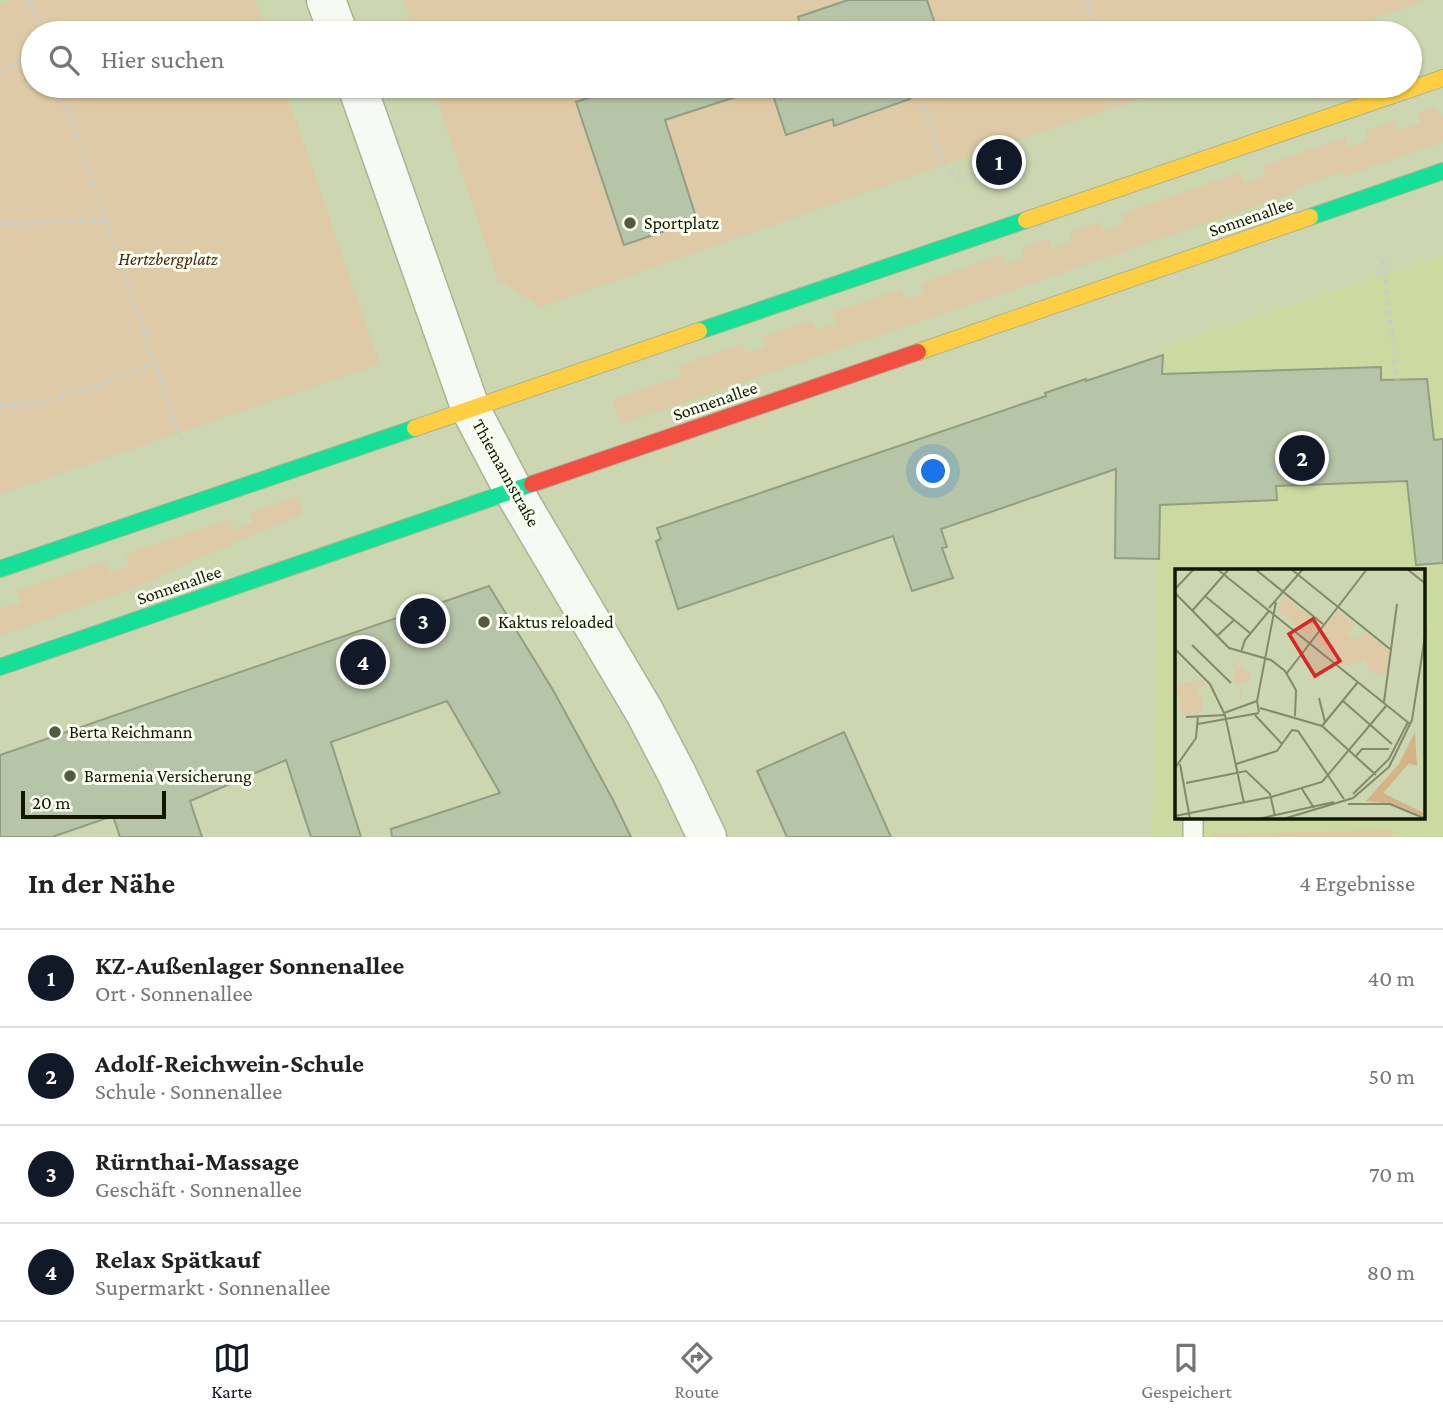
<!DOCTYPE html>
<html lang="de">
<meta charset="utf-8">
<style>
:root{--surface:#fff;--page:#f2f2f2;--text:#222;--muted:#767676;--line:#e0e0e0;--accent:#111827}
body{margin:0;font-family:"Crimson Pro",serif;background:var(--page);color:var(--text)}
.scale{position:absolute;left:21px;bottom:18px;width:145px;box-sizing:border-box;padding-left:7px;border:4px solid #121700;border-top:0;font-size:19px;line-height:24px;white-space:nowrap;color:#121700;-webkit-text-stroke:5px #fbfff1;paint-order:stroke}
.you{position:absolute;left:934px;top:472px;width:24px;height:24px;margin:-18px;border:5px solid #fff;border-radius:50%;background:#1a73e8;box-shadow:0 0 0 10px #1a73e833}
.badge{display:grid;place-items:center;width:46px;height:46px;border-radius:50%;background:var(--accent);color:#fff;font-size:23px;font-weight:700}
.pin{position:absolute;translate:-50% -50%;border:4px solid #fff;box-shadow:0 2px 7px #0006}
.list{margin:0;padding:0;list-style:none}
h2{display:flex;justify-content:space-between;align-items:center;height:91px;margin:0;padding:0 28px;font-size:30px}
h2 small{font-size:23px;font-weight:400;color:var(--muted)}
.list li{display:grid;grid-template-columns:46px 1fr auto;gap:21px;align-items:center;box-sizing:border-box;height:98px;padding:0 28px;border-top:2px solid var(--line)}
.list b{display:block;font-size:26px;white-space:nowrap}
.list p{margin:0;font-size:23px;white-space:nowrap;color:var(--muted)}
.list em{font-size:23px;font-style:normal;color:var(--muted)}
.icon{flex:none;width:38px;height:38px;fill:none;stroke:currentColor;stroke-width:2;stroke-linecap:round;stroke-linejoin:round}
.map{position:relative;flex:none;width:1443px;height:837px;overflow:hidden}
.search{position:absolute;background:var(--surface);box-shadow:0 2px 5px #0004;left:21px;right:21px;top:21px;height:77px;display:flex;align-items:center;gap:18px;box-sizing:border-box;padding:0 24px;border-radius:38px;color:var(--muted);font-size:26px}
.sheet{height:483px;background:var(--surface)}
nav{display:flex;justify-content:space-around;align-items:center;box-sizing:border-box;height:98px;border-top:2px solid var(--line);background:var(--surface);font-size:19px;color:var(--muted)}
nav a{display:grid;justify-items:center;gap:4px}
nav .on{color:var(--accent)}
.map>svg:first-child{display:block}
.built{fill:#cbdaa0;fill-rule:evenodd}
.green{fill:#decaa6}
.building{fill:#b6c4a8;stroke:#929e84;stroke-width:2}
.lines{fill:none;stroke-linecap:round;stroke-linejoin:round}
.lane-casing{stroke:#abb395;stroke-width:22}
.street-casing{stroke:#abb395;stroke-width:41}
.fast-casing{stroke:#abb395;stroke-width:18}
.slow-casing{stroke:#abb395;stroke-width:18}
.jam-casing{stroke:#abb395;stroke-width:18}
.path{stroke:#cbcec3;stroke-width:4.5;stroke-dasharray:5 5;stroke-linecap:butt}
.lane{stroke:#f7f9f3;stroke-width:19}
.street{stroke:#f7f9f3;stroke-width:38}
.fast{stroke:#16e098;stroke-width:16}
.slow{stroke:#ffcf43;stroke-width:16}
.jam{stroke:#f24e42;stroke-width:16}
.poi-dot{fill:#535a3e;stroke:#fbfff1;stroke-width:2.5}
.labels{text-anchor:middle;stroke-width:6;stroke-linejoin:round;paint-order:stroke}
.street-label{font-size:18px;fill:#121700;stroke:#fbfff1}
.poi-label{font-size:18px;fill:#121700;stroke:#fbfff1;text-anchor:start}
.park-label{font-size:18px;font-style:italic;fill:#432913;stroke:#fbfff1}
.inset-road{fill:none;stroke:#828a6a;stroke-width:2}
.view{fill:#d62828;fill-opacity:0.15;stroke:#d62828;stroke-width:3.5}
.inset-edge{fill:none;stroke:#121700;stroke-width:3.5}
</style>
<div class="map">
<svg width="1443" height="837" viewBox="0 0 1443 837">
<rect width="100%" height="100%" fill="#ccd6b1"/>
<!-- built -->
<path class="built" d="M 1443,256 L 1443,837 L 1152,837 L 1163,346 ZM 1177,571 L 1424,571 L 1424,818 L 1177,818 Z"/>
<!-- green -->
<path class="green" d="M 12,0 L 255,0 L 266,33 L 33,33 L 33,86 L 284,86 L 380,364 L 0,494 L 0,4 Z
M 403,0 L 1428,0 L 1331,33 L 415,33 Z
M 432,86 L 1178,86 L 943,165 L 541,307 L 498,280 Z
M 1436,107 L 1439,116 L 1443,115 L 1443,142 L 1345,176 L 1343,172 L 1296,188 L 1297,192 L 621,424 L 612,400 L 681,376 L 678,366 L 743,344 L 746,354 L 766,347 L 763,337 L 812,320 L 817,330 L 836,323 L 832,313 L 901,289 L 905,300 L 924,293 L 921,283 L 1001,255 L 1005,265 L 1024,258 L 1021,248 L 1048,239 L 1052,249 L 1072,242 L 1070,232 L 1100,222 L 1104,231 L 1125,224 L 1121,214 L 1240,173 L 1244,183 L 1266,176 L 1263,166 L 1345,138 L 1348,148 L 1368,141 L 1365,131 L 1394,121 L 1398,131 L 1420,123 L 1417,113 Z
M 298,496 L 303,514 L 249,536 L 134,588 L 0,636 L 0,609 L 21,602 L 17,591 L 106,561 L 110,572 L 130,566 L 126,554 L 231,519 L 235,530 L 253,523 L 250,513 Z
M 1393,830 L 1393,837 L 1212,837 L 1212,834 Z"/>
<!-- building -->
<path class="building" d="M 848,0 L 927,0 L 938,33 L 773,33 L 800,24 L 798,17 Z
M 623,86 L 769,86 L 665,120 L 697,220 L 624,245 L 576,102 Z
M 770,86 L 928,86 L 908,93 L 910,99 L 834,126 L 833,119 L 786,135 Z
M 1163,355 L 1162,374 L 1381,367 L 1381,380 L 1427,379 L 1434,440 L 1443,439 L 1443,563 L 1416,565 L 1407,481 L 1276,486 L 1277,500 L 1160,505 L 1159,559 L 1115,558 L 1116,469 L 941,529 L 947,547 L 942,548 L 953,578 L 912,591 L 893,536 L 678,609 L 656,541 L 661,539 L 657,528 L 1046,396 L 1045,393 L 1086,379 L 1086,381 Z
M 489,586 L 553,690 L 613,800 L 631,837 L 392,837 L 391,829 L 500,793 L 447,701 L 331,742 L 361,837 L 311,837 L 286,760 L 190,801 L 202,837 L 120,837 L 113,816 L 52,837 L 0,837 L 0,755 Z
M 844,732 L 891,837 L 787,837 L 757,771 Z"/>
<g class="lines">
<defs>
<path id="lane" d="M 1193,818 L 1193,837"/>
<path id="street" d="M 326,0 L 338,33
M 357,86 L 471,410 L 513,490 L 644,711 L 677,774 L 707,837"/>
<path id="fast" d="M 1310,217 L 1443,171
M 699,331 L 1026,220
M 0,569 L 415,428
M 0,667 L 532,484"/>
<path id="slow" d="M 1026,220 L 1443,78
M 918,352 L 1310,217
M 415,428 L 699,331"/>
<path id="jam" d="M 532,484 L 918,352"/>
</defs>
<!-- lane casing -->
<use href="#lane" class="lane-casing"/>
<!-- street casing -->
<use href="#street" class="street-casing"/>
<!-- fast casing -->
<use href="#fast" class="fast-casing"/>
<!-- slow casing -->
<use href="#slow" class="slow-casing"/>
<!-- jam casing -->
<use href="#jam" class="jam-casing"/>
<!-- path -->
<path class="path" d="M 30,0 L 41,33
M 1087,0 L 1097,33
M 0,73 L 33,53
M 59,86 L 183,444
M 1114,86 L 1120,106
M 924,106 L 943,165 L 959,177 L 1027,156
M 0,223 L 105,221
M 1383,260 L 1397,380
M 0,406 L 36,404 L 90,388 L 155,363"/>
<!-- lane -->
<use href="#lane" class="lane"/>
<!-- street -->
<use href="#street" class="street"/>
<!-- fast -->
<use href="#fast" class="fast"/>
<!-- slow -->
<use href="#slow" class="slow"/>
<!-- jam -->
<use href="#jam" class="jam"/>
</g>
<!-- markers -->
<g class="poi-dot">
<circle cx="630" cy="223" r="7"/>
<circle cx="484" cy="622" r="7"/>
<circle cx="55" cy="732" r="7"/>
<circle cx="70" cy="776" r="7"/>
</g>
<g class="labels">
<!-- street labels -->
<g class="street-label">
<text transform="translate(1251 217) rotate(-19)" y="6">Sonnenallee</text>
<text transform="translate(715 401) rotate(-19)" y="6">Sonnenallee</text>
<text transform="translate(506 473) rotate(61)" y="6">Thiemannstraße</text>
<text transform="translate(179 585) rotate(-19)" y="6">Sonnenallee</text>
</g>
<!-- poi labels -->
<g class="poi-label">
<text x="644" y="229">Sportplatz</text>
<text x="498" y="628">Kaktus reloaded</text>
<text x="69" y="738">Berta Reichmann</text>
<text x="84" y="782">Barmenia Versicherung</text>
</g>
<!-- park labels -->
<g class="park-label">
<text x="168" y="265">Hertzbergplatz</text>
</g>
</g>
<!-- overview -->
<g transform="translate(1175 569)">
<rect width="250" height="250" fill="#ccd6b1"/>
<path d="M 109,27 L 145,55 L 135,68 L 102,41 ZM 163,42 L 179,55 L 172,65 L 181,72 L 189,62 L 214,82 L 211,106 L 196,104 L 190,90 L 172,98 L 139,71 ZM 68,87 L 68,102 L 75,102 L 74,113 L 67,113 L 67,130 L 64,132 L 67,113 L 60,116 L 59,88 L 62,99 L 67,100 ZM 29,111 L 33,115 L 22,119 L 23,127 L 27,127 L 27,143 L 8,147 L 0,115 Z" fill="#decaa6"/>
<path d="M 240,163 L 242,197 L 234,194 L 208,224 L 249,244 L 247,247 L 218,235 L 191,232 L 224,195 Z" fill="#d2b487"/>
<path class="inset-road" d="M 42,0 L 235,155M 80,0 L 148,55M 116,0 L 215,80M 232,0 L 251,15M 0,20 L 19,0M 0,24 L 54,79 L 96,91 L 110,102 L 121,121 L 120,147M 30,27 L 75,64M 94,39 L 128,0M 17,42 L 54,0M 42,67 L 59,51M 17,76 L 56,114M 0,80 L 35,115 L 49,144 L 82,132M 66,83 L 70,71 L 94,42M 112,104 L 192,0M 144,129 L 150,153M 168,132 L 217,175M 209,133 L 222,35M 85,139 L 147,157 L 201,206M 84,143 L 82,132 L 101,33M 80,146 L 107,175M 11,148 L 50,146 L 69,234M 23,155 L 84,144M 147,157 L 183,113M 181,187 L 187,180 L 214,180M 5,195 L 15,250M 61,195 L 102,182 L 117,161 L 123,162 L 169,230M 0,199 L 21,169 L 23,147M 11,214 L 71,202 L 95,225 L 100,247M 127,220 L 139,239M 178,225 L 214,190 L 233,153M 173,235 L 215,235 L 251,250M 0,247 L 96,228 L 147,213 L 211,137M 83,250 L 159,233M 108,250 L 178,229 L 214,198 L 237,151 L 251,61"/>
<path class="view" d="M 138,50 L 165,92 L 140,107 L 114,65 Z"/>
<rect width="250" height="250" class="inset-edge"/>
</g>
</svg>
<div class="scale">20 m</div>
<div class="you"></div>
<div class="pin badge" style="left:999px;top:162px">1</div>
<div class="pin badge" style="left:1302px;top:458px">2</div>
<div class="pin badge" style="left:423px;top:621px">3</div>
<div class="pin badge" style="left:363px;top:662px">4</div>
<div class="search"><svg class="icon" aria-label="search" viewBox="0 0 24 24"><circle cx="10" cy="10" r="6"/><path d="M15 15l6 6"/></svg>Hier suchen</div>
</div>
<section class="sheet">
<h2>In der Nähe<small>4 Ergebnisse</small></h2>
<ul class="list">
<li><span class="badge">1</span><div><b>KZ-Außenlager Sonnenallee</b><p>Ort · Sonnenallee</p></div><em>40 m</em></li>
<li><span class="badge">2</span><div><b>Adolf-Reichwein-Schule</b><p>Schule · Sonnenallee</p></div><em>50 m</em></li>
<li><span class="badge">3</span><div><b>Rürnthai-Massage</b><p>Geschäft · Sonnenallee</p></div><em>70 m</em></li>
<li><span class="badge">4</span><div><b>Relax Spätkauf</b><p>Supermarkt · Sonnenallee</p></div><em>80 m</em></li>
</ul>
</section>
<nav>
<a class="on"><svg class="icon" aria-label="map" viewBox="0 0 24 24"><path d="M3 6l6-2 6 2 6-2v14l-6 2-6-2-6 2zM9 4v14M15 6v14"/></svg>Karte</a>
<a><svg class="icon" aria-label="directions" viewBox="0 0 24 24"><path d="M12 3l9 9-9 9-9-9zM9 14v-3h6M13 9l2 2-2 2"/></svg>Route</a>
<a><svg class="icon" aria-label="saved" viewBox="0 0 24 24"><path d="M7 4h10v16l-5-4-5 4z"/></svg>Gespeichert</a>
</nav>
